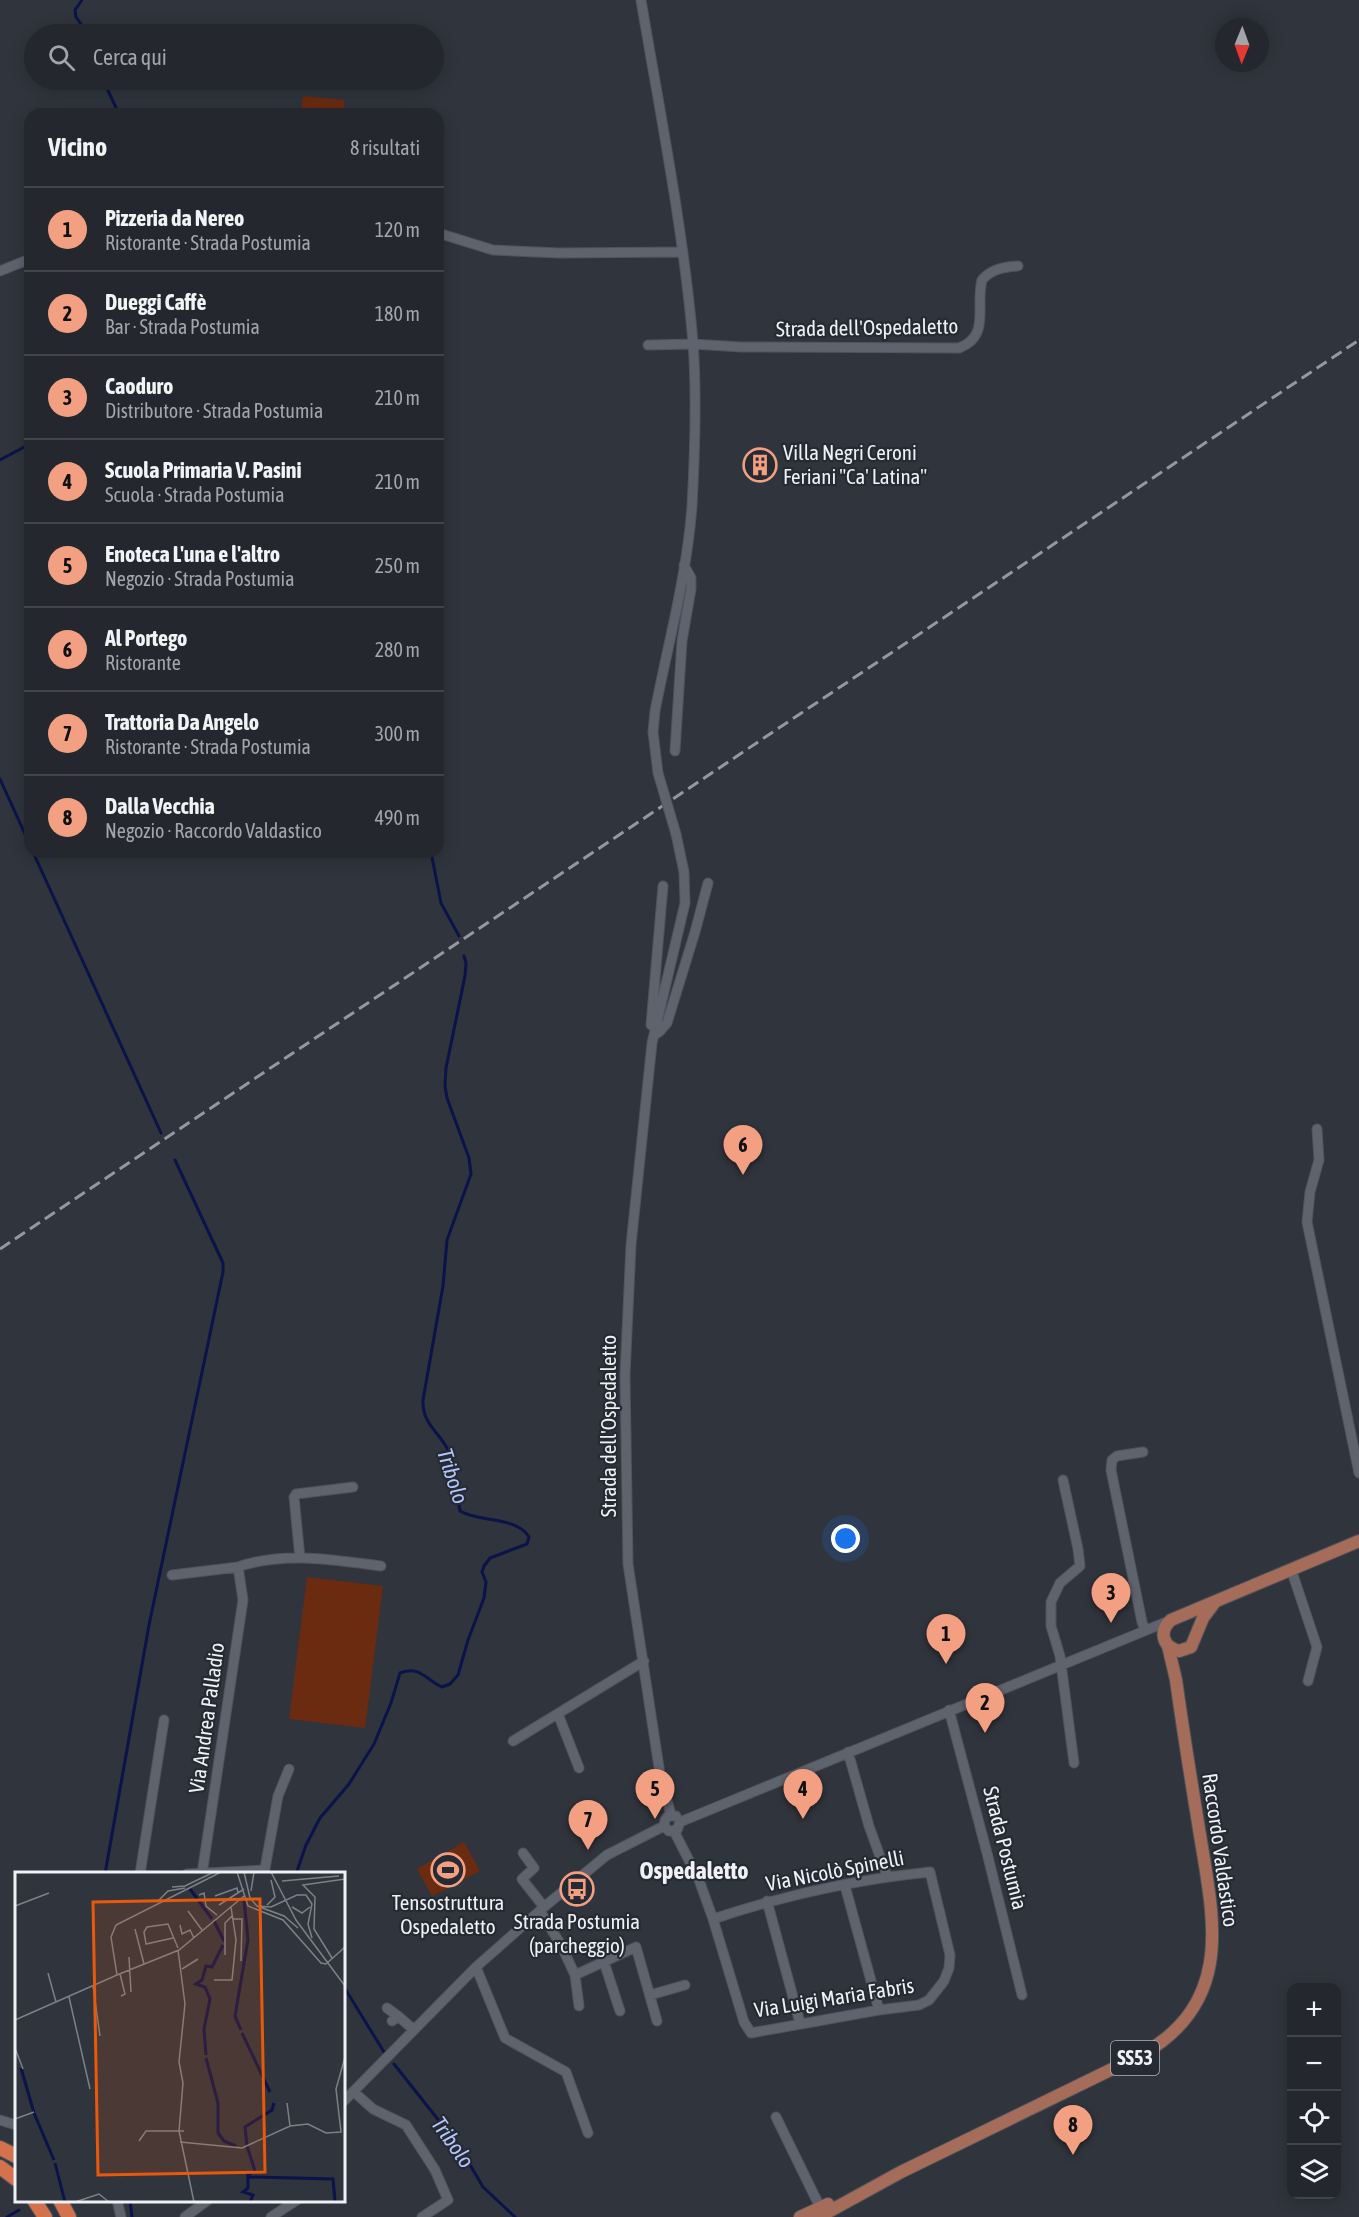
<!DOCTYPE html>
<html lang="it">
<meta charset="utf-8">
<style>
:root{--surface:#24272d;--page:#2c2f35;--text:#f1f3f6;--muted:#a3a5aa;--line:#414449;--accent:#f2a081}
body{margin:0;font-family:"Asap Condensed",sans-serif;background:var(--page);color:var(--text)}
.controls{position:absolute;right:18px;bottom:18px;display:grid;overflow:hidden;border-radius:12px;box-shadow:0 3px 15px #0003}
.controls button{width:54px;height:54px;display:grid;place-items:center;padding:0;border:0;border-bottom:2px solid var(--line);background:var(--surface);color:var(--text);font:30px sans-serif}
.compass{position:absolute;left:1215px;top:18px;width:54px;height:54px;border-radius:50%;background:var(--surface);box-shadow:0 3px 15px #0003;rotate:181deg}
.you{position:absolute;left:846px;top:1539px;width:21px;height:21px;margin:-15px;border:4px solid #fff;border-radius:50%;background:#1a73e8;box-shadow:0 0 0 9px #1a73e833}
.badge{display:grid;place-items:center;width:39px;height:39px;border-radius:50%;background:var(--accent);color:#111;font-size:20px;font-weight:700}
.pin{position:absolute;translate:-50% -50px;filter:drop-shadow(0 2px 3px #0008)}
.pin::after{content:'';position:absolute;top:32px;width:21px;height:18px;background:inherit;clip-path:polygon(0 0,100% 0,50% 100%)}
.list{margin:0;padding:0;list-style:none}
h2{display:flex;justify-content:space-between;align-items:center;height:78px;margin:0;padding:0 24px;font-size:26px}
h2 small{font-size:20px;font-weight:400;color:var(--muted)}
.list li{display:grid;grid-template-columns:39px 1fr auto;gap:18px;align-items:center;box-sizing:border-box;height:84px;padding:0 24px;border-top:2px solid var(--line)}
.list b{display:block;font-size:22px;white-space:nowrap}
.list p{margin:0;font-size:20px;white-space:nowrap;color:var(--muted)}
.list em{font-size:20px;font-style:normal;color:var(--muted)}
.icon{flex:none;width:33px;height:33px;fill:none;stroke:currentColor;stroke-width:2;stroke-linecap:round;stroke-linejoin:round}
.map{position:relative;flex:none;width:1359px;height:2217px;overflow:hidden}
.search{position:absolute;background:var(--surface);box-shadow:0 3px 15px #0003;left:24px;top:24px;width:420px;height:66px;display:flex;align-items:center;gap:15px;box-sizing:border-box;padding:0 21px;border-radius:33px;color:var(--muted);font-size:22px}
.panel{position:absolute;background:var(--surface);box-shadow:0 3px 15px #0003;left:24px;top:108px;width:420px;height:750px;border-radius:18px}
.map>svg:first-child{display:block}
.grass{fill:#6b2b10}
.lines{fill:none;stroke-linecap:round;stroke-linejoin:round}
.stream{stroke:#0b134b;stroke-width:3}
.minor-casing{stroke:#50535a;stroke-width:11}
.major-casing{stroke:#50535a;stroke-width:14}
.highway-casing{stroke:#50535a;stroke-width:16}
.minor{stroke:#5f636d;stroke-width:9}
.major{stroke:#a56c59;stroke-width:12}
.highway{stroke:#d3724c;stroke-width:14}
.rail{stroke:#95989f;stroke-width:3;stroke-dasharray:12 6;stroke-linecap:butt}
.minor-bridge-casing{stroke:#50535a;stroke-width:11;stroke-linecap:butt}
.minor-bridge{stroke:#5f636d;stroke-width:9}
.labels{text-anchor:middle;stroke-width:4.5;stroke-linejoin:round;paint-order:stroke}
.shield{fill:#262a32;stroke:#b3b5bc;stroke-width:1.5}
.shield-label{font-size:20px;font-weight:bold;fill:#eff1f7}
.street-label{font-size:21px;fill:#eff1f7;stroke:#262a32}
.poi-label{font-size:21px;fill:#eff1f7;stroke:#262a32}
.water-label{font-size:22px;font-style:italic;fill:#b2c5fc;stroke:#262a32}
.quarter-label{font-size:24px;font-weight:bold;fill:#eff1f7;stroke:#262a32}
.inset-river{fill:none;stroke:#0b134b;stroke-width:3}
.inset-road{fill:none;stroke:#7c8087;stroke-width:1.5}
.view{fill:#e8590c;fill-opacity:0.15;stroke:#e8590c;stroke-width:3}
.inset-edge{fill:none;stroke:#eff1f7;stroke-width:3}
</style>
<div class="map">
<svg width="1359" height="2217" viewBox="0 0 1359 2217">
<rect width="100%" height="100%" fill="#30343c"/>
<!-- grass -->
<path class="grass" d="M 303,96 L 344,100 L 344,114 L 301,114 Z
M 307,1577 L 383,1586 L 365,1728 L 289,1719 Z
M 464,1842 L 480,1871 L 432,1896 L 417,1869 Z"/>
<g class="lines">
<!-- stream -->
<path class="stream" d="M 82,0 L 75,10 L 76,17 L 88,34
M 103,80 L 119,114
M 0,460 L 30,444
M 0,779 L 30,845
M 33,852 L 161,1133
M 431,852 L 441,903 L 459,936
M 105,1874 L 149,1625 L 223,1272 L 223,1263 L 175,1160
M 296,1874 L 306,1845 L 320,1818 L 349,1784 L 374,1744 L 391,1703 L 400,1673 C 420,1665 426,1680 442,1687 L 450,1684 L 458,1675 L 468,1640 L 484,1598 L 486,1582 L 482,1572 L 484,1566 L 490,1558 L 527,1544 L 529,1537 C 516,1516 480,1523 460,1511 C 456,1492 457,1472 450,1454 C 441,1432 422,1426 423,1400 L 443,1286 L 447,1240 L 471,1174 L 469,1158 L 447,1098 L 445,1086 L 446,1068 L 465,976 L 466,963 L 464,956
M 344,1987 L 384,2052
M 394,2064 L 459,2146 L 483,2187 L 515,2217
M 130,2200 L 132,2217
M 7,2217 L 19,2210"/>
<defs>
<path id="minor" d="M 641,0 C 660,113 683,227 693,342 C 697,396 695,452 692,506 C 687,575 668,644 655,711 L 653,732 L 658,773
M 438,233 L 493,250 L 559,253 L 683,252
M 0,271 L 30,259
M 648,345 L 693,344 L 741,347 L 959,348 C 991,336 975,306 982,280 C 991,269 1004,267 1018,266
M 675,751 L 682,641 L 691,589 L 691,578 L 684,565
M 651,1025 L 663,886
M 654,1035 L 659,1032 L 667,1023 L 695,932 L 708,883
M 1317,1129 L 1319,1160 L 1310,1192 L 1307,1222 L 1359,1473
M 1143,1452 L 1117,1456 L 1112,1460 L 1111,1470 L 1142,1622 L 1145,1630
M 1063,1480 L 1078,1549 L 1080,1566 L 1060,1583 L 1051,1602 L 1051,1626 L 1060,1656 L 1074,1763
M 300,1558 L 294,1497 L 296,1494 L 353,1487
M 1291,1569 L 1317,1647 L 1308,1681
M 172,1575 L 238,1567
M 949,1710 L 987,1853 L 1022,1995
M 558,1714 L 579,1768
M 513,1741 L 644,1661
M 848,1752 L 869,1826 L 887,1876
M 671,1815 L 660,1774 L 628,1564 L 625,1375 L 631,1245 L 652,1043 L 685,903 L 684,872 L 676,834
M 664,1826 L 669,1831 L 677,1830 L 680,1822 L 1171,1620
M 674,1831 L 699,1880 L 713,1919 L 744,2022 L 751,2033 L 879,2010 L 919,2005 L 929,2000 L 944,1981 L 949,1968 L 950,1955 L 930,1872 C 859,1879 782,1896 713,1919
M 523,1853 L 534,1868 L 522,1879 L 544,1907
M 140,1874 L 164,1720
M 187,1874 L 264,1870
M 202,1874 L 243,1600 L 238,1567 C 283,1551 334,1560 381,1566
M 264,1874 L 278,1796 L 289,1769
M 845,1886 L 879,2010
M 767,1901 L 800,2023
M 540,1911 L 561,1945 L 575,1975 L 636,1947 L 657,2021
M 604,1962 L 620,2011
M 476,1967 L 505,2038 L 566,2072 L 588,2133
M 575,1975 L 579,2006
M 650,1995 L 685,1985
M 387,2008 L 398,2016
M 392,2021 L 398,2016 L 414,2030
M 354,2092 L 373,2109 L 406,2125 L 435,2170 L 448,2200 L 422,2217
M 344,2101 L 476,1967 L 544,1907 L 607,1855 L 664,1826 L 665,1820 L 668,1816 L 676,1816
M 776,2117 L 818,2203
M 0,2120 L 16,2125
M 117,2200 L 121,2217
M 185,2217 L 208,2200
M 271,2217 L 297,2200"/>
<path id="major" d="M 1215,1602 L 1203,1618 L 1191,1647 L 1179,1651 C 1163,1647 1158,1632 1171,1620 L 1359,1541
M 800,2217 L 828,2204
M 819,2217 L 901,2172 L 1143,2054 C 1236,2000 1213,1917 1199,1829 C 1191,1780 1183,1730 1176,1680 L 1168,1646"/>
<path id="highway" d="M 0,2148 L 16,2156
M 0,2167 L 16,2179
M 34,2200 L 45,2217
M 60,2200 L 69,2217"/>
</defs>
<!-- minor casing -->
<use href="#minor" class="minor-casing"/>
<!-- major casing -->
<use href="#major" class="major-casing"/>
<!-- highway casing -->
<use href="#highway" class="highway-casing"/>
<!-- minor -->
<use href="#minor" class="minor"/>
<!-- major -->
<use href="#major" class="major"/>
<!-- highway -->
<use href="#highway" class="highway"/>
<!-- rail -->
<path class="rail" d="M 0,1249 L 1359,340"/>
<defs>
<path id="minor-bridge" d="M 658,773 L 676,834"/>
</defs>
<!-- minor-bridge casing -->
<use href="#minor-bridge" class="minor-bridge-casing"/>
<!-- minor-bridge -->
<use href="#minor-bridge" class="minor-bridge"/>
</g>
<!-- icons -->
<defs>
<symbol id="building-ring" viewBox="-11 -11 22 22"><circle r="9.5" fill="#262a32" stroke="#f2a081" stroke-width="1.5"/><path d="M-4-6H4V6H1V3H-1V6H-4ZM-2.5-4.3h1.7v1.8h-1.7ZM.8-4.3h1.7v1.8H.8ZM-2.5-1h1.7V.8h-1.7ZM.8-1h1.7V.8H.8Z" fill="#f2a081"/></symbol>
<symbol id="stadium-ring" viewBox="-11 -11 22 22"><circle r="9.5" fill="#262a32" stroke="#f2a081" stroke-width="1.5"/><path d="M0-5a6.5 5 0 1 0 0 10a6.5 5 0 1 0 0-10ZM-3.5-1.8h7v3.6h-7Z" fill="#f2a081"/></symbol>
<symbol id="bus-ring" viewBox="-11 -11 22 22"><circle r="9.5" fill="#262a32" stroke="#f2a081" stroke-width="1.5"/><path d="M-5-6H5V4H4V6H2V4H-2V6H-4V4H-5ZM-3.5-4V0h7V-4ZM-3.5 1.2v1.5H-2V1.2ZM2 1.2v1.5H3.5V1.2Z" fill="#f2a081"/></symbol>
</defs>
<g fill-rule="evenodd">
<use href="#building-ring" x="741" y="446" width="38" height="38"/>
<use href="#stadium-ring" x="429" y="1851" width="38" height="38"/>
<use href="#bus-ring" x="558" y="1870" width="38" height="38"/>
</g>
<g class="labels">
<!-- shield labels -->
<rect class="shield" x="1111" y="2041" width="48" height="34" rx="4.5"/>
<g class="shield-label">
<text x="1135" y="2065">SS53</text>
</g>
<!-- street labels -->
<g class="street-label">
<text transform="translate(867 328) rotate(-1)" y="7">Strada dell'Ospedaletto</text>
<text transform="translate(609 1426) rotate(-90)" y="7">Strada dell'Ospedaletto</text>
<text transform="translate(207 1718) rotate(-82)" y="7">Via Andrea Palladio</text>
<text transform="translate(1005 1848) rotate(76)" y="7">Strada Postumia</text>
<text transform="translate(1220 1850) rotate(82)" y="7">Raccordo Valdastico</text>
<text transform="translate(835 1871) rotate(-11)" y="7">Via Nicolò Spinelli</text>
<text transform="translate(834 1998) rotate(-9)" y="7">Via Luigi Maria Fabris</text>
</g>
<!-- poi labels -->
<g class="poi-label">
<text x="783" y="460" text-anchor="start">Villa Negri Ceroni<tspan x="783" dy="24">Feriani "Ca' Latina"</tspan></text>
<text x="448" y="1910">Tensostruttura<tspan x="448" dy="24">Ospedaletto</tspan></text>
<text x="577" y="1929">Strada Postumia<tspan x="577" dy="24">(parcheggio)</tspan></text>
</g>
<!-- water labels -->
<g class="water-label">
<text transform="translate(453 1476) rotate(72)" y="8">Tribolo</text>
<text transform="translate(453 2142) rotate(55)" y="8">Tribolo</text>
</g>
<!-- quarter labels -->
<g class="quarter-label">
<text x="694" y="1879">Ospedaletto</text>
</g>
</g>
<!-- overview -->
<g transform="translate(15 1872)">
<rect width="330" height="330" fill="#30343c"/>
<path class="inset-river" d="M 175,17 L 197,47M 199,49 L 209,69M 226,158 L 220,144 L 233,68 L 229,27M 227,161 L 255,220M 191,183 L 189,157 L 195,127 L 190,115 L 181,112 L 187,108 L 191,94 L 197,95 L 208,73M 191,186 L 203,231 L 203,261 L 209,269 L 221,274M 6,196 L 19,241 L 39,288M 232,274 L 240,299 L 233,303 L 233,316 L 228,320 L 238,323 L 235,330M 232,274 L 230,255 L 257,238 L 259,231M 40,291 L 50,330M 234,305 L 318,307 L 320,330"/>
<path class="inset-road" d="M 222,0 L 233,34 L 268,48 L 306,91 L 311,92 L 330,75M 229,0 L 235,26M 256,0 L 281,48 L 330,114M 267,9 L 324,4M 157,15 L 170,14 L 199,0M 236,19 L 239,0M 184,23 L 189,21 L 191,34 L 202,43M 200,24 L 222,16 L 223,21M 235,26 L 242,34 L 269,44 L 283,56M 143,29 L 153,19 L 170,16M 204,33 L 229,17M 252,33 L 260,25 L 256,8M 0,34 L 34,21M 242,34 L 256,35 L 282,23 L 291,23 L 297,32 L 293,52 L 297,66M 277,35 L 287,41 L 295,35M 173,39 L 187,58M 218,47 L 227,47 L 226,89M 165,53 L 167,62 L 175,58 L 179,66M 120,57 L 129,92M 158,66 L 131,72 L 129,60 L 132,55 L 153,52 L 163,76M 163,78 L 170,132 L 164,190 L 168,211 L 164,259 L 179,330M 210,83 L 210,51 L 217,44M 114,85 L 116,120M 317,86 L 299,57 L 300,25 L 288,13 L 330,7M 167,97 L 183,87M 33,101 L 41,130M 105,102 L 110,122 L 106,124M 102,103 L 164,78 L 229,24M 199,108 L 217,108 L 221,68 L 216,35M 78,114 L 85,164M 54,125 L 75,217M 0,148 L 102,103 L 96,65 L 101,53 L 206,0M 0,176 L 8,197M 272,231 L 275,254M 0,247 L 19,240M 124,269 L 131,259 L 169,259M 165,270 L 227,276 L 275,254 L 293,252 L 311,261 L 326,260 L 321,217 L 330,185M 60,330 L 84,322 L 94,330"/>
<path class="view" d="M 245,27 L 250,300 L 83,303 L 78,30 Z"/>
<rect width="330" height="330" class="inset-edge"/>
</g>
</svg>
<div class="controls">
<button>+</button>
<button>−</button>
<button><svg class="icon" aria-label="locate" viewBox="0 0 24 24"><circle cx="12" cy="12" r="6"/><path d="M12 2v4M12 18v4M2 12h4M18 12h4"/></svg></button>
<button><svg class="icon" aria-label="layers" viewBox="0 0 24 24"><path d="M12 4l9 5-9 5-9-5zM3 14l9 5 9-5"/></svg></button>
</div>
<svg class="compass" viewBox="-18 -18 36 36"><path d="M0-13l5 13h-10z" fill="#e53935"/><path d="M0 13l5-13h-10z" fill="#a3a5aa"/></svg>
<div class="you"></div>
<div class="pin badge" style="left:946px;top:1664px">1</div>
<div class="pin badge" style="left:985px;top:1733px">2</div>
<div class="pin badge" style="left:1111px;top:1623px">3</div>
<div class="pin badge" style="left:803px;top:1819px">4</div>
<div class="pin badge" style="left:655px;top:1819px">5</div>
<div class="pin badge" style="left:743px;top:1175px">6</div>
<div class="pin badge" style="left:588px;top:1850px">7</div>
<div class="pin badge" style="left:1073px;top:2155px">8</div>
<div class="search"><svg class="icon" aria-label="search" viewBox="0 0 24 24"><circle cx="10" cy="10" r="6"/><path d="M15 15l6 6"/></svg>Cerca qui</div>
<section class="panel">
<h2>Vicino<small>8 risultati</small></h2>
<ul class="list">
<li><span class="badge">1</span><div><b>Pizzeria da Nereo</b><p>Ristorante · Strada Postumia</p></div><em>120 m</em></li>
<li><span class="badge">2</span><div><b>Dueggi Caffè</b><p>Bar · Strada Postumia</p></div><em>180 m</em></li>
<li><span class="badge">3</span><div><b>Caoduro</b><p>Distributore · Strada Postumia</p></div><em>210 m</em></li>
<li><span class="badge">4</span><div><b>Scuola Primaria V. Pasini</b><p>Scuola · Strada Postumia</p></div><em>210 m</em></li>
<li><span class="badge">5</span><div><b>Enoteca L'una e l'altro</b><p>Negozio · Strada Postumia</p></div><em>250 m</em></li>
<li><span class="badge">6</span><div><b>Al Portego</b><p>Ristorante</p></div><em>280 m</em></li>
<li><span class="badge">7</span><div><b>Trattoria Da Angelo</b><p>Ristorante · Strada Postumia</p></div><em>300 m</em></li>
<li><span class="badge">8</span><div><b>Dalla Vecchia</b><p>Negozio · Raccordo Valdastico</p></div><em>490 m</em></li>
</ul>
</section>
</div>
